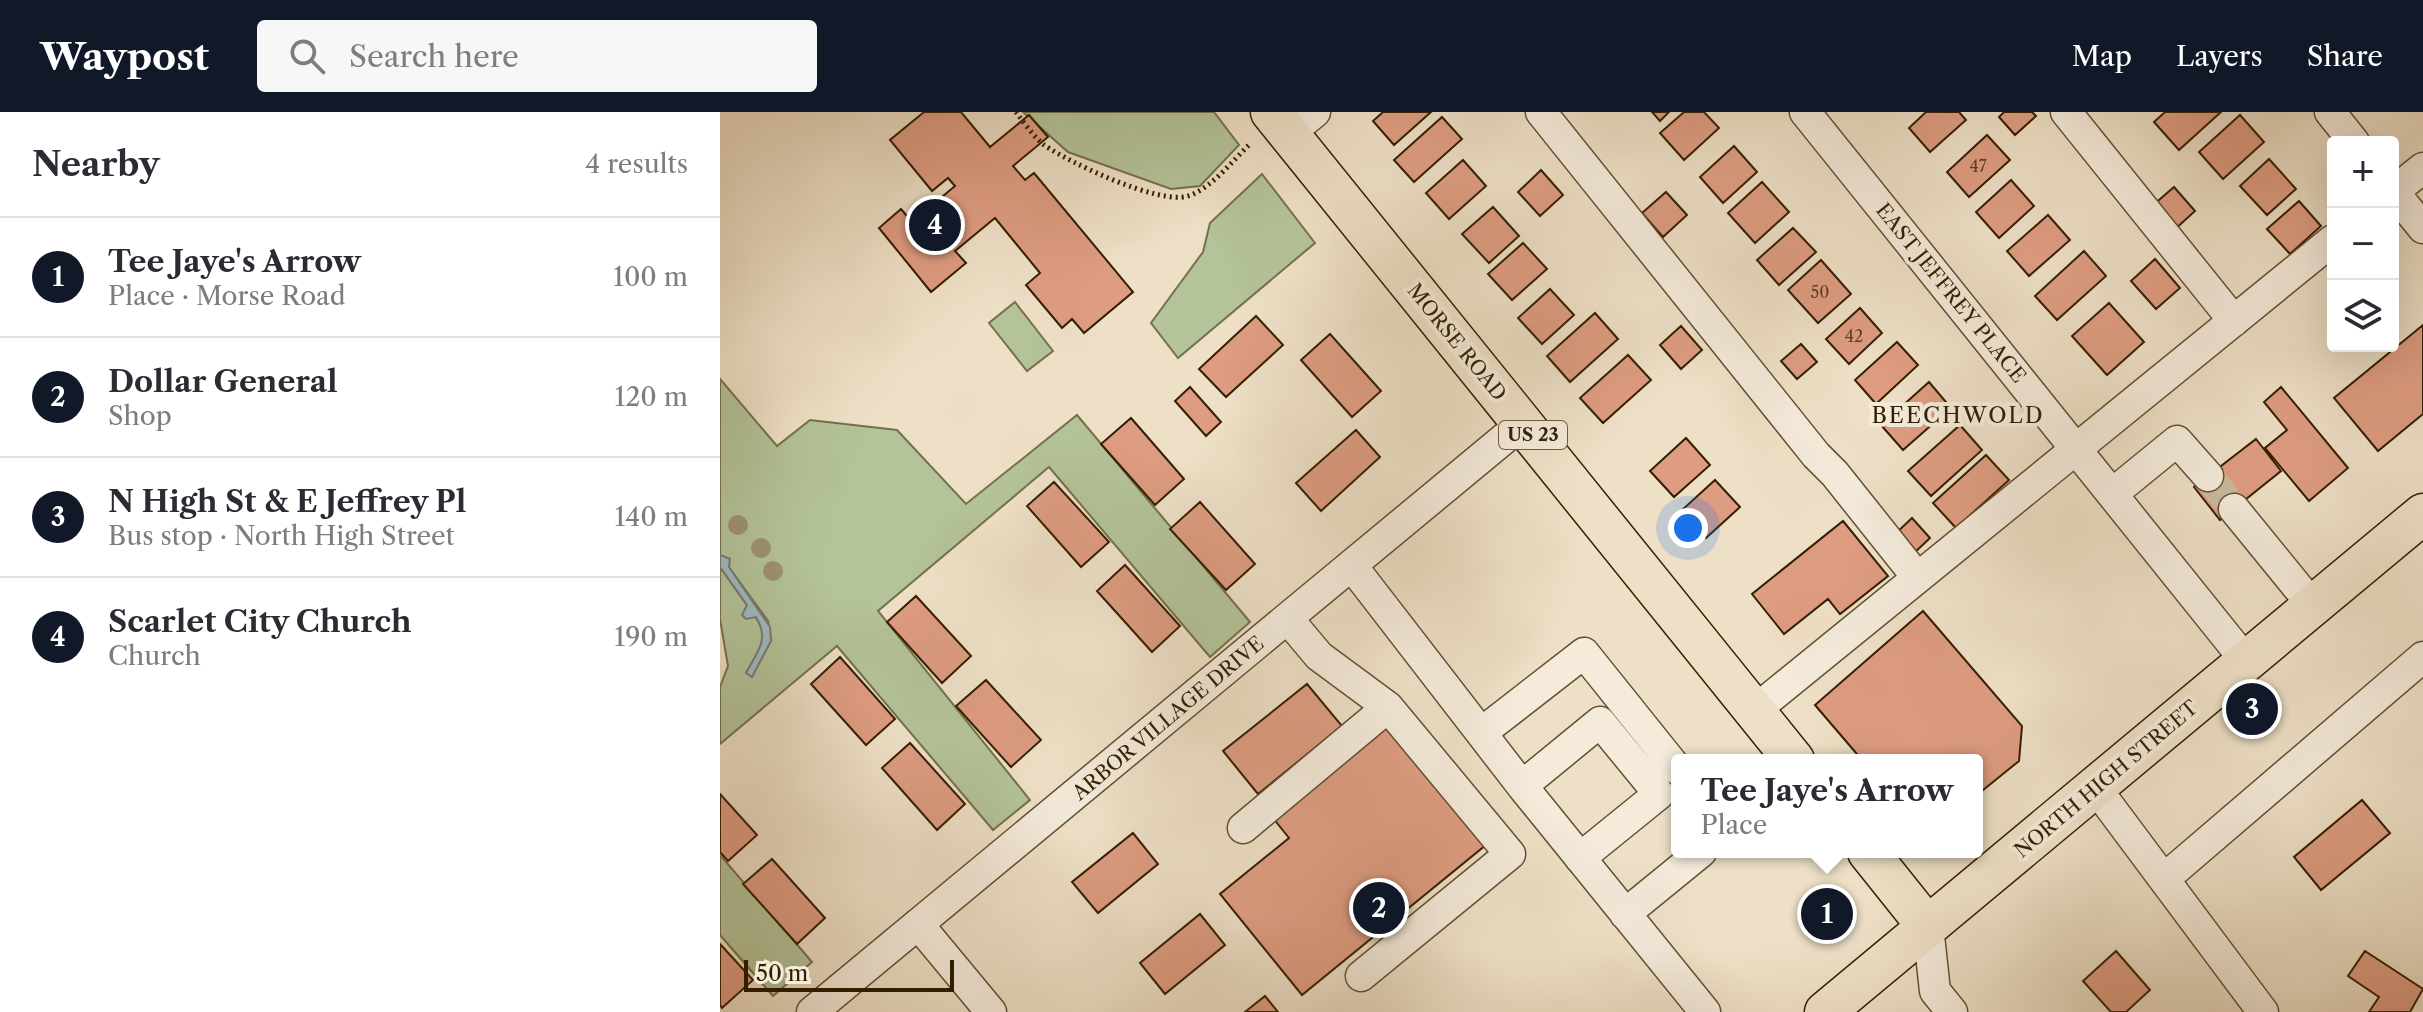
<!DOCTYPE html>
<meta charset="utf-8">
<style>
:root{--surface:#fff;--page:#f7f7f7;--text:#2b2b33;--muted:#7c7c81;--line:#e1e1e2;--accent:#111827}
body{margin:0;font-family:"Libre Caslon Text",serif;background:var(--page);color:var(--text)}
.controls{position:absolute;right:24px;top:24px;display:grid;overflow:hidden;border-radius:8px;box-shadow:0 8px 32px #0002}
.controls button{width:72px;height:72px;display:grid;place-items:center;padding:0;border:0;border-bottom:2px solid var(--line);background:var(--surface);color:var(--text);font:40px sans-serif}
.scale{position:absolute;left:24px;bottom:20px;width:210px;box-sizing:border-box;padding-left:8px;border:4px solid #331f00;border-top:0;font-size:22px;line-height:28px;white-space:nowrap;color:#331f00;-webkit-text-stroke:6px #f4ebdb;paint-order:stroke}
.you{position:absolute;left:968px;top:416px;width:28px;height:28px;margin:-20px;border:6px solid #fff;border-radius:50%;background:#1a73e8;box-shadow:0 0 0 12px #1a73e833}
.badge{display:grid;place-items:center;width:52px;height:52px;border-radius:50%;background:var(--accent);color:#fff;font-size:26px;font-weight:700}
.pin{position:absolute;translate:-50% -50%;border:4px solid #fff;box-shadow:0 2px 8px #0006}
.popup{position:absolute;left:951px;top:642px;width:312px;height:104px;box-sizing:border-box;display:grid;place-content:center;border-radius:8px;background:var(--surface);filter:drop-shadow(0 2px 6px #0005);font-size:26px;white-space:nowrap;color:var(--muted)}
.popup b{font-size:30px;color:var(--text)}
.popup::after{content:'';position:absolute;left:50%;top:100%;margin-left:-16px;border:16px solid transparent;border-top-color:var(--surface)}
.list{margin:0;padding:0;list-style:none}
h2{display:flex;justify-content:space-between;align-items:center;height:104px;margin:0;padding:0 32px;font-size:34px}
h2 small{font-size:26px;font-weight:400;color:var(--muted)}
.list li{display:grid;grid-template-columns:52px 1fr auto;gap:24px;align-items:center;box-sizing:border-box;height:120px;padding:0 32px;border-top:2px solid var(--line)}
.list b{display:block;font-size:30px;white-space:nowrap}
.list p{margin:0;font-size:26px;white-space:nowrap;color:var(--muted)}
.list em{font-size:26px;font-style:normal;color:var(--muted)}
.icon{flex:none;width:44px;height:44px;fill:none;stroke:currentColor;stroke-width:2;stroke-linecap:round;stroke-linejoin:round}
.map{position:relative;flex:none;width:1703px;height:900px;overflow:hidden}
header{display:flex;align-items:center;gap:48px;box-sizing:border-box;height:112px;padding:0 40px;background:var(--accent);color:#fff}
header strong{font-size:38px}
nav{display:flex;gap:44px;margin-inline-start:auto;font-size:28px}
.search{width:560px;height:72px;background:var(--page);display:flex;align-items:center;gap:20px;box-sizing:border-box;padding:0 28px;border-radius:8px;color:var(--muted);font-size:30px}
main{display:flex}
aside{flex:1;background:var(--surface)}
.map>svg:first-child{display:block}
.green{fill:#b4c399;stroke:#74714c;stroke-width:2}
.water{fill:#a0bac1;stroke:#747c74;stroke-width:2}
.building{fill:#de9c82;stroke:#331f00;stroke-width:2}
.lines{fill:none;stroke-linecap:round;stroke-linejoin:round}
.minor-tunnel{stroke:#c9b99f;stroke-width:30;stroke-dasharray:30 15;stroke-linecap:butt}
.minor-casing{stroke:#624f32;stroke-width:33}
.major-casing{stroke:#331f00;stroke-width:43}
.path{stroke:#331f00;stroke-width:5;stroke-dasharray:2 4;stroke-linecap:butt}
.minor{stroke:#f4ebdb;stroke-width:30}
.major{stroke:#eee0c7;stroke-width:40}
.tree{fill:#9d9173}
.labels{text-anchor:middle;stroke-width:8;stroke-linejoin:round;paint-order:stroke}
.number-label{font-size:16px;fill:#5e3e20}
.shield{fill:#f4ebdb;stroke:#6d5c42;stroke-width:2}
.shield-label{font-size:18px;font-weight:bold;fill:#331f00}
.street-label{font-size:20px;fill:#331f00;stroke:#f4ebdb}
.neighbourhood-label{font-size:22px;letter-spacing:2px;fill:#331f00;stroke:#f4ebdb}
</style>
<header>
<strong>Waypost</strong>
<div class="search"><svg class="icon" aria-label="search" viewBox="0 0 24 24"><circle cx="10" cy="10" r="6"/><path d="M15 15l6 6"/></svg>Search here</div>
<nav><a>Map</a><a>Layers</a><a>Share</a></nav>
</header>
<main>
<aside>
<h2>Nearby<small>4 results</small></h2>
<ul class="list">
<li><span class="badge">1</span><div><b>Tee Jaye's Arrow</b><p>Place · Morse Road</p></div><em>100 m</em></li>
<li><span class="badge">2</span><div><b>Dollar General</b><p>Shop</p></div><em>120 m</em></li>
<li><span class="badge">3</span><div><b>N High St &amp; E Jeffrey Pl</b><p>Bus stop · North High Street</p></div><em>140 m</em></li>
<li><span class="badge">4</span><div><b>Scarlet City Church</b><p>Church</p></div><em>190 m</em></li>
</ul>
</aside>
<div class="map">
<svg width="1703" height="900" viewBox="0 0 1703 900">
<rect width="100%" height="100%" fill="#eee0c7"/>
<filter id="stains"><feTurbulence type="fractalNoise" baseFrequency=".0025" numOctaves="4"/><feColorMatrix values="0 0 0 0 .2 0 0 0 0 .09 0 0 0 0 .02 0 0 0 .5 -.17"/></filter>
<radialGradient id="worn" r=".72"><stop offset=".6" stop-color="#630" stop-opacity="0"/><stop offset="1" stop-color="#630" stop-opacity=".3"/></radialGradient>
<!-- green -->
<path class="green" d="M 303,0 L 494,0 L 519,33 L 480,74 L 451,77 L 348,40 Z
M 542,62 L 595,131 L 458,246 L 431,211 L 483,140 L 490,111 Z
M 295,190 L 333,239 L 307,259 L 269,211 Z
M 0,267 L 57,334 L 90,308 L 177,318 L 246,392 L 357,303 L 530,510 L 490,545 L 329,355 L 158,499 L 310,688 L 273,718 L 117,534 L 0,632 L 0,575 L 8,554 L 0,507 L 0,455 L 43,516 C 45,532 34,547 26,561 L 51,529 L 48,509 L 0,443 Z
M 0,743 L 92,850 L 53,884 L 0,823 Z"/>
<!-- water -->
<path class="water" d="M 0,443 L 10,447 L 9,455 L 50,515 L 51,529 L 32,565 L 26,561 C 37,540 50,528 36,505 L 26,507 L 22,503 L 27,493 L 0,455 Z"/>
<!-- building -->
<path class="building" d="M 204,0 L 241,0 L 270,35 L 309,3 L 328,25 L 293,54 L 305,68 L 314,61 L 413,180 L 364,221 L 352,207 L 342,216 L 306,173 L 320,161 L 275,106 L 235,139 L 246,151 L 211,180 L 159,116 L 181,97 L 192,110 L 235,74 L 228,66 L 212,79 L 170,28 Z
M 663,0 L 711,0 L 674,33 L 653,9 Z
M 932,0 L 949,0 L 940,9 Z
M 964,0 L 984,0 L 999,16 L 964,48 L 940,21 Z
M 1206,0 L 1239,0 L 1246,8 L 1210,40 L 1189,16 Z
M 1284,0 L 1312,0 L 1316,4 L 1295,23 L 1279,5 Z
M 1445,0 L 1501,0 L 1459,38 L 1434,10 Z
M 1520,3 L 1544,30 L 1503,67 L 1479,40 Z
M 722,5 L 742,27 L 694,70 L 674,48 Z
M 1267,23 L 1290,48 L 1249,85 L 1227,60 Z
M 1014,34 L 1037,60 L 1003,91 L 980,65 Z
M 1549,47 L 1576,77 L 1547,103 L 1520,74 Z
M 743,48 L 766,74 L 729,107 L 706,81 Z
M 821,58 L 843,83 L 820,104 L 798,80 Z
M 1291,68 L 1314,94 L 1279,126 L 1256,100 Z
M 1042,70 L 1069,100 L 1035,131 L 1008,101 Z
M 1454,75 L 1475,99 L 1453,119 L 1432,94 Z
M 946,80 L 967,103 L 943,125 L 922,101 Z
M 1579,89 L 1601,114 L 1570,142 L 1547,117 Z
M 773,95 L 799,124 L 769,151 L 742,122 Z
M 1328,103 L 1350,128 L 1309,164 L 1287,139 Z
M 1073,116 L 1096,140 L 1059,173 L 1037,148 Z
M 803,131 L 827,157 L 792,188 L 768,162 Z
M 1364,139 L 1386,164 L 1337,208 L 1315,184 Z
M 1435,147 L 1460,176 L 1436,197 L 1411,169 Z
M 1101,148 L 1131,182 L 1098,211 L 1068,178 Z
M 830,177 L 854,203 L 822,232 L 798,206 Z
M 1389,191 L 1424,230 L 1387,263 L 1352,224 Z
M 1140,196 L 1162,221 L 1129,252 L 1106,227 Z
M 875,201 L 898,227 L 850,270 L 827,244 Z
M 536,204 L 563,233 L 506,285 L 479,257 Z
M 1703,213 L 1703,302 L 1658,339 L 1614,286 Z
M 961,214 L 982,238 L 961,257 L 940,233 Z
M 610,222 L 661,279 L 632,305 L 581,248 Z
M 1177,230 L 1198,253 L 1156,292 L 1135,268 Z
M 1081,232 L 1097,250 L 1077,267 L 1061,249 Z
M 908,243 L 931,268 L 883,311 L 860,286 Z
M 1209,270 L 1231,296 L 1183,338 L 1161,313 Z
M 470,275 L 501,310 L 486,324 L 455,289 Z
M 1561,275 L 1628,356 L 1589,389 L 1545,336 L 1567,318 L 1544,290 Z
M 411,306 L 464,367 L 435,393 L 381,332 Z
M 1240,313 L 1262,338 L 1211,384 L 1188,359 Z
M 636,318 L 660,345 L 601,399 L 576,371 Z
M 966,326 L 990,353 L 954,385 L 930,359 Z
M 1536,327 L 1561,359 L 1500,408 L 1474,375 Z
M 1266,343 L 1289,368 L 1236,416 L 1213,391 Z
M 995,368 L 1020,395 L 986,426 L 962,398 Z
M 334,370 L 389,430 L 361,455 L 307,394 Z
M 480,390 L 535,452 L 506,478 L 450,417 Z
M 1192,406 L 1210,426 L 1192,443 L 1174,423 Z
M 1123,409 L 1168,464 L 1120,502 L 1108,487 L 1064,522 L 1032,482 Z
M 405,453 L 460,514 L 432,540 L 377,479 Z
M 196,484 L 251,544 L 222,571 L 167,510 Z
M 1203,499 L 1302,614 L 1299,649 L 1257,683 L 1257,648 L 1142,648 L 1095,593 Z
M 120,545 L 175,607 L 146,633 L 91,572 Z
M 266,568 L 321,628 L 291,655 L 236,594 Z
M 587,572 L 622,614 L 538,682 L 503,639 Z
M 669,612 L 767,732 L 582,883 L 500,782 L 569,726 L 553,706 Z
M 190,631 L 245,692 L 217,718 L 162,656 Z
M 0,682 L 37,723 L 8,749 L 0,740 Z
M 1642,688 L 1670,721 L 1601,778 L 1574,745 Z
M 413,721 L 438,752 L 378,801 L 352,770 Z
M 52,747 L 105,806 L 77,832 L 23,772 Z
M 480,802 L 505,833 L 445,882 L 420,851 Z
M 0,832 L 33,868 L 2,896 L 0,893 Z
M 1396,839 L 1430,878 L 1406,900 L 1391,900 L 1363,869 Z
M 1645,839 L 1703,877 L 1690,900 L 1649,900 L 1659,885 L 1628,864 Z
M 545,884 L 558,900 L 525,900 Z"/>
<g class="lines">
<!-- minor-tunnel -->
<path class="minor-tunnel" d="M 1488,364 L 1514,397"/>
<defs>
<path id="minor" d="M 821,0 L 1096,343 L 1115,362 L 1197,465
M 1085,0 L 1526,549
M 1346,0 L 1514,209
M 1610,0 L 1634,30
M 568,22 L 595,0
M 1673,79 L 1703,116
M 1673,80 L 1703,56
M 1392,382 L 1457,329 L 1488,364
M 1514,397 L 1593,494
M 632,454 L 802,674
M 568,507 L 599,544 L 668,595 L 790,742 L 641,864
M 1034,599 L 1613,128
M 761,621 L 864,541 L 957,657
M 1375,675 L 1543,900
M 523,716 L 668,595
M 860,746 L 939,682 L 880,610 L 802,674 L 985,900
M 1444,767 L 1703,545
M 905,802 L 981,740
M 198,812 L 271,900
M 1208,815 L 1215,879 L 1232,900
M 92,900 L 803,311"/>
<path id="major" d="M 551,0 L 1074,648
M 1148,740 L 1208,815
M 1105,900 L 1703,402"/>
</defs>
<!-- minor casing -->
<use href="#minor" class="minor-casing"/>
<!-- major casing -->
<use href="#major" class="major-casing"/>
<!-- path -->
<path class="path" d="M 296,0 C 304,11 314,25 324,33 C 350,51 439,93 468,84 C 492,76 512,49 530,32"/>
<!-- minor -->
<use href="#minor" class="minor"/>
<!-- major -->
<use href="#major" class="major"/>
</g>
<!-- trees -->
<g class="tree">
<circle cx="18" cy="413" r="10"/>
<circle cx="41" cy="436" r="10"/>
<circle cx="53" cy="459" r="10"/>
</g>
<g class="labels">
<!-- number labels -->
<g class="number-label">
<text x="1258" y="60">47</text>
<text x="1100" y="186">50</text>
<text x="1134" y="230">42</text>
</g>
<!-- shield labels -->
<rect class="shield" x="779" y="309" width="68" height="28" rx="6"/>
<g class="shield-label">
<text x="813" y="329">US 23</text>
</g>
<!-- street labels -->
<g class="street-label">
<text transform="translate(1231 181) rotate(51)" y="7">EAST JEFFREY PLACE</text>
<text transform="translate(737 230) rotate(51)" y="7">MORSE ROAD</text>
<text transform="translate(448 606) rotate(-40)" y="7">ARBOR VILLAGE DRIVE</text>
<text transform="translate(1386 667) rotate(-40)" y="7">NORTH HIGH STREET</text>
</g>
<!-- neighbourhood labels -->
<g class="neighbourhood-label">
<text x="1238" y="311">BEECHWOLD</text>
</g>
</g>
<rect width="100%" height="100%" filter="url(#stains)"/>
<rect width="100%" height="100%" fill="url(#worn)"/>
</svg>
<div class="controls">
<button>+</button>
<button>−</button>
<button><svg class="icon" aria-label="layers" viewBox="0 0 24 24"><path d="M12 4l9 5-9 5-9-5zM3 14l9 5 9-5"/></svg></button>
</div>
<div class="scale">50 m</div>
<div class="you"></div>
<div class="pin badge" style="left:1107px;top:802px">1</div>
<div class="popup"><b>Tee Jaye's Arrow</b>Place</div>
<div class="pin badge" style="left:659px;top:796px">2</div>
<div class="pin badge" style="left:1532px;top:597px">3</div>
<div class="pin badge" style="left:215px;top:113px">4</div>
</div>
</main>
